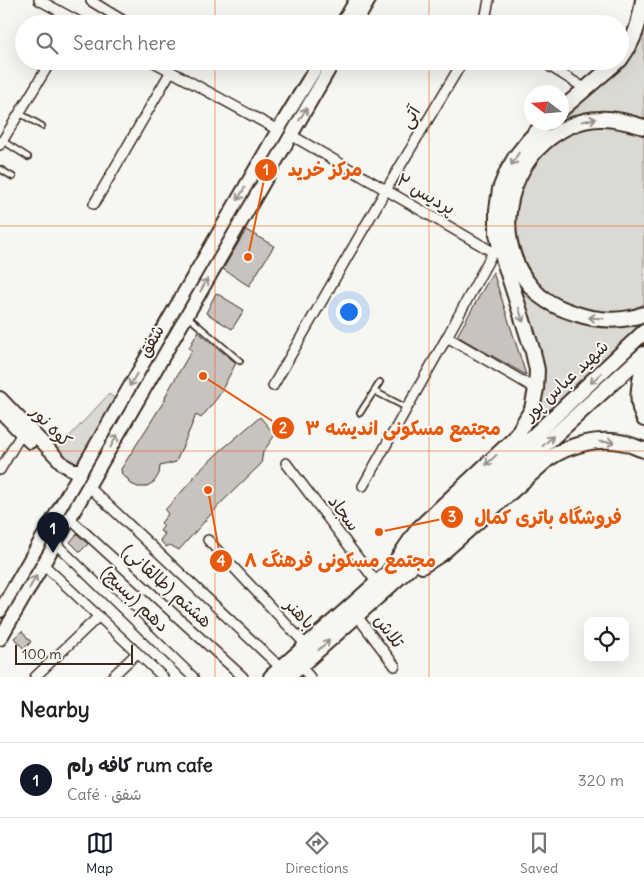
<!DOCTYPE html>
<meta charset="utf-8">
<style>
:root{--surface:#fff;--page:#f2f2f2;--text:#202124;--muted:#757577;--line:#e0e0e0;--accent:#111827}
body{margin:0;font-family:Delius,"Playpen Sans Arabic",sans-serif;background:var(--page);color:var(--text)}
.controls{position:absolute;right:15px;bottom:15px;display:grid;overflow:hidden;border-radius:10px;box-shadow:0 5px 20px #0002}
.controls button{width:45px;height:45px;display:grid;place-items:center;padding:0;border:0;border-bottom:1px solid var(--line);background:var(--surface);color:var(--text);font:25px sans-serif}
.compass{position:absolute;left:524px;top:85px;width:45px;height:45px;border-radius:50%;background:var(--surface);box-shadow:0 5px 20px #0002;rotate:286deg}
.scale{position:absolute;left:15px;bottom:12px;width:118px;box-sizing:border-box;padding-left:5px;border:2px solid #3b2a1e;border-top:0;font-size:14px;line-height:18px;white-space:nowrap;color:#3b2a1e;-webkit-text-stroke:4px #f6f6f2;paint-order:stroke}
.you{position:absolute;left:348px;top:311px;width:18px;height:18px;margin:-12px;border:4px solid #fff;border-radius:50%;background:#1a73e8;box-shadow:0 0 0 8px #1a73e833}
.badge{display:grid;place-items:center;width:32px;height:32px;border-radius:50%;background:var(--accent);color:#fff;font-size:16px;font-weight:700}
.pin{position:absolute;translate:-50% -41px;filter:drop-shadow(0 1px 2px #0008)}
.pin::after{content:'';position:absolute;top:26px;width:18px;height:15px;background:inherit;clip-path:polygon(0 0,100% 0,50% 100%)}
.list{margin:0;padding:0;list-style:none}
h2{display:flex;justify-content:space-between;align-items:center;height:65px;margin:0;padding:0 20px;font-size:21px}
h2 small{font-size:16px;font-weight:400;color:var(--muted)}
.list li{display:grid;grid-template-columns:32px 1fr auto;gap:15px;align-items:center;box-sizing:border-box;height:75px;padding:0 20px;border-top:1px solid var(--line)}
.list b{display:block;font-size:19px;white-space:nowrap}
.list p{margin:0;font-size:16px;white-space:nowrap;color:var(--muted)}
.list em{font-size:16px;font-style:normal;color:var(--muted)}
.icon{flex:none;width:28px;height:28px;fill:none;stroke:currentColor;stroke-width:2;stroke-linecap:round;stroke-linejoin:round}
.map{position:relative;flex:none;width:644px;height:677px;overflow:hidden}
.search{position:absolute;background:var(--surface);box-shadow:0 5px 20px #0002;left:15px;right:15px;top:15px;height:55px;display:flex;align-items:center;gap:12px;box-sizing:border-box;padding:0 18px;border-radius:28px;color:var(--muted);font-size:19px}
.sheet{height:140px;background:var(--surface)}
nav{display:flex;justify-content:space-around;align-items:center;box-sizing:border-box;height:70px;border-top:1px solid var(--line);background:var(--surface);font-size:14px;color:var(--muted)}
nav a{display:grid;justify-items:center;gap:2px}
nav .on{color:var(--accent)}
.map>svg:first-child{display:block}
.green{fill:#dad9d3;stroke:#8a8278}
.building{fill:#c8c3be;stroke:#3b2a1e}
.lines{fill:none;stroke-linecap:round;stroke-linejoin:round}
.lane-casing{stroke:#3b2a1e;stroke-width:8}
.street-casing{stroke:#3b2a1e;stroke-width:12}
.secondary-casing{stroke:#3b2a1e;stroke-width:16}
.primary-casing{stroke:#3b2a1e;stroke-width:18}
.lane{stroke:#f6f6f2;stroke-width:4.5}
.street{stroke:#f6f6f2;stroke-width:9}
.secondary{stroke:#f6f6f2;stroke-width:12}
.primary{stroke:#f6f6f2;stroke-width:14}
.oneway{stroke:#989088}
.grid{fill:none;stroke:#e8590c;stroke-width:1;stroke-opacity:0.55}
.labels{text-anchor:middle;stroke-width:4;stroke-linejoin:round;paint-order:stroke}
.street-label{font-size:18px;fill:#3b2a1e;stroke:#f6f6f2}
.leader{fill:none;stroke:#e8590c;stroke-width:2}
.callout-dot{fill:#e8590c;stroke:#f6f6f2;stroke-width:2}
.mark-label{font-size:15px;text-anchor:middle;font-weight:bold;fill:#fff}
.callout-label{font-size:19px;text-anchor:middle;font-weight:bold;fill:#e8590c;stroke:#f6f6f2;stroke-width:4;stroke-linejoin:round;paint-order:stroke}
</style>
<div class="map">
<svg width="644" height="677" viewBox="0 0 644 677">
<rect width="100%" height="100%" fill="#f6f6f2"/>
<filter id="ink" filterUnits="userSpaceOnUse"><feTurbulence type="fractalNoise" baseFrequency=".02" numOctaves="2"/><feDisplacementMap in="SourceGraphic" scale="10" xChannelSelector="R" yChannelSelector="G"/><feConvolveMatrix kernelMatrix="1 2 1 2 8 2 1 2 1" color-interpolation-filters="sRGB"/></filter>
<g filter="url(#ink)">
<!-- green -->
<path class="green" d="M 644,24 L 644,121 C 614,109 591,114 562,122 L 562,118 L 622,66 Z
M 609,126 L 639,131 L 644,134 L 644,304 L 629,310 L 596,313 L 565,304 L 539,285 L 525,262 L 517,237 L 514,219 L 520,192 L 528,172 L 542,152 L 561,139 L 585,129 Z
M 509,258 L 556,314 L 580,323 L 602,326 L 640,325 L 546,413 L 537,408 Z
M 109,394 L 118,401 L 78,468 L 56,451 Z"/>
<!-- building -->
<path class="building" d="M 246,230 L 274,246 L 249,286 L 223,269 Z
M 493,272 L 526,375 L 457,336 Z
M 216,293 L 244,310 L 232,329 L 206,313 Z
M 198,332 L 236,363 L 218,397 L 201,418 L 196,415 L 176,462 L 160,466 L 159,474 L 154,482 L 145,487 L 138,487 L 129,483 L 128,479 L 122,475 L 121,469 L 166,398 L 165,398 L 168,391 L 192,350 L 189,348 Z
M 260,417 L 275,435 L 263,452 L 261,464 L 221,503 L 179,550 L 170,545 L 166,547 L 160,540 L 165,534 L 160,531 L 164,526 L 161,523 L 168,514 L 165,510 L 194,478 L 194,476 L 219,452 Z
M 77,534 L 88,544 L 80,552 L 70,542 Z
M 22,631 L 31,642 L 24,649 L 14,638 Z"/>
<g class="lines">
<defs>
<path id="lane" d="M 19,113 L 42,126
M 3,141 L 28,157
M 0,169 L 13,177
M 187,316 L 240,361
M 374,391 L 407,408
M 360,413 L 380,382"/>
<path id="street" d="M 39,0 L 83,24
M 91,1 L 124,21
M 484,24 L 489,0
M 152,61 L 278,130
M 541,61 L 586,89
M 291,135 L 493,252 L 447,337 L 536,389
M 0,145 L 51,61
M 94,204 L 171,71
M 273,386 L 386,190 L 463,61
M 286,463 L 377,583
M 0,470 L 22,433
M 88,486 L 281,668
M 363,486 L 447,337
M 69,518 L 243,677
M 208,540 L 306,645
M 55,543 L 193,677
M 43,564 L 163,677
M 357,616 L 395,666
M 300,666 L 310,677
M 35,677 L 99,616
M 112,677 L 137,653"/>
<path id="secondary" d="M 342,24 L 356,0
M 355,24 L 369,0
M 0,398 L 64,465 L 73,470 L 81,470
M 0,411 L 30,442
M 0,611 L 278,130 L 320,61
M 0,639 L 334,61"/>
<path id="primary" d="M 620,60 C 635,39 639,25 643,0
M 562,109 L 618,61
M 644,127 C 630,123 615,118 600,119 C 580,119 560,129 545,142 C 500,181 494,255 540,296 C 551,305 564,310 577,314 C 597,321 624,322 644,314
M 644,367 L 642,370 C 639,387 635,402 644,419
M 422,566 L 441,554 L 548,459 C 570,444 599,437 625,443 C 631,445 638,448 644,450
M 388,573 L 418,529 L 515,438 L 532,409 L 536,389 L 537,370 L 533,352 L 502,255 L 497,234 L 497,210 L 500,189 L 507,172 L 516,156 L 528,141 L 546,122
M 271,677 L 388,573 L 644,332
M 288,677 L 395,581 L 644,354"/>
</defs>
<!-- lane casing -->
<use href="#lane" class="lane-casing"/>
<!-- street casing -->
<use href="#street" class="street-casing"/>
<!-- secondary casing -->
<use href="#secondary" class="secondary-casing"/>
<!-- primary casing -->
<use href="#primary" class="primary-casing"/>
<!-- lane -->
<use href="#lane" class="lane"/>
<!-- street -->
<use href="#street" class="street"/>
<!-- secondary -->
<use href="#secondary" class="secondary"/>
<!-- primary -->
<use href="#primary" class="primary"/>
</g>
<!-- one-way arrows -->
<defs><path id="oneway-shaft" d="M-6 0H5M1.5-3L5.5 0L1.5 3" fill="none" stroke-width="1.6" stroke-linecap="round" stroke-linejoin="round" transform="scale(1.25)"/></defs>
<g class="oneway">
<use href="#oneway-shaft" transform="translate(303 114) rotate(-60)"/>
<use href="#oneway-shaft" transform="translate(589 120) rotate(-11)"/>
<use href="#oneway-shaft" transform="translate(515 159) rotate(121)"/>
<use href="#oneway-shaft" transform="translate(241 194) rotate(120)"/>
<use href="#oneway-shaft" transform="translate(204 285) rotate(-60)"/>
<use href="#oneway-shaft" transform="translate(521 315) rotate(73)"/>
<use href="#oneway-shaft" transform="translate(596 318) rotate(-176)"/>
<use href="#oneway-shaft" transform="translate(596 378) rotate(137)"/>
<use href="#oneway-shaft" transform="translate(133 380) rotate(120)"/>
<use href="#oneway-shaft" transform="translate(114 441) rotate(-60)"/>
<use href="#oneway-shaft" transform="translate(548 441) rotate(-43)"/>
<use href="#oneway-shaft" transform="translate(607 442) rotate(2)"/>
<use href="#oneway-shaft" transform="translate(491 460) rotate(137)"/>
<use href="#oneway-shaft" transform="translate(33 582) rotate(-60)"/>
<use href="#oneway-shaft" transform="translate(324 645) rotate(-42)"/>
</g>
</g>
<!-- grid -->
<path class="grid" d="M 215,0 L 215,24M 429,0 L 429,24M 215,61 L 215,677M 429,61 L 429,677M 0,226 L 644,226M 0,451 L 644,451"/>
<g class="labels">
<!-- street labels -->
<g class="street-label">
<text transform="translate(410 117) rotate(-59)" y="6">آتی</text>
<text transform="translate(426 194) rotate(30)" y="6">پردیس ۲</text>
<text transform="translate(151 341) rotate(-60)" y="6">شفق</text>
<text transform="translate(566 380) rotate(-43)" y="6">شهید عباس پور</text>
<text transform="translate(51 426) rotate(46)" y="6">کوه نور</text>
<text transform="translate(344 513) rotate(53)" y="6">سجاد</text>
<text transform="translate(167 586) rotate(42)" y="6">هشتم (طالقانی)</text>
<text transform="translate(135 599) rotate(44)" y="6">دهم (بسیج)</text>
<text transform="translate(300 614) rotate(47)" y="6">باهنر</text>
<text transform="translate(389 631) rotate(53)" y="6">تلاش</text>
</g>
</g>
<!-- callouts -->
<path class="leader" d="M248 257L266 170M203 376L283 428M379 532L452 517M208 490L221 561"/>
<g class="callout-dot">
<circle cx="248" cy="257" r="5"/>
<circle cx="203" cy="376" r="5"/>
<circle cx="379" cy="532" r="5"/>
<circle cx="208" cy="490" r="5"/>
<circle cx="266" cy="170" r="12"/>
<circle cx="283" cy="428" r="12"/>
<circle cx="452" cy="517" r="12"/>
<circle cx="221" cy="561" r="12"/>
</g>
<g class="mark-label">
<text x="266" y="175">1</text>
<text x="283" y="433">2</text>
<text x="452" y="522">3</text>
<text x="221" y="566">4</text>
</g>
<g class="callout-label">
<text x="325" y="176">مرکز خرید</text>
<text x="403" y="435">مجتمع مسکونی اندیشه ۳</text>
<text x="548" y="524">فروشگاه باتری کمال</text>
<text x="340" y="567">مجتمع مسکونی فرهنگ ۸</text>
</g>
</svg>
<div class="controls">
<button><svg class="icon" aria-label="locate" viewBox="0 0 24 24"><circle cx="12" cy="12" r="6"/><path d="M12 2v4M12 18v4M2 12h4M18 12h4"/></svg></button>
</div>
<svg class="compass" viewBox="-18 -18 36 36"><path d="M0-13l5 13h-10z" fill="#e53935"/><path d="M0 13l5-13h-10z" fill="#757577"/></svg>
<div class="scale">100 m</div>
<div class="you"></div>
<div class="pin badge" style="left:53px;top:553px">1</div>
<div class="search"><svg class="icon" aria-label="search" viewBox="0 0 24 24"><circle cx="10" cy="10" r="6"/><path d="M15 15l6 6"/></svg>Search here</div>
</div>
<section class="sheet">
<h2>Nearby<small></small></h2>
<ul class="list">
<li><span class="badge">1</span><div><b>کافه رام rum cafe</b><p>Café · شفق</p></div><em>320 m</em></li>
</ul>
</section>
<nav>
<a class="on"><svg class="icon" aria-label="map" viewBox="0 0 24 24"><path d="M3 6l6-2 6 2 6-2v14l-6 2-6-2-6 2zM9 4v14M15 6v14"/></svg>Map</a>
<a><svg class="icon" aria-label="directions" viewBox="0 0 24 24"><path d="M12 3l9 9-9 9-9-9zM9 14v-3h6M13 9l2 2-2 2"/></svg>Directions</a>
<a><svg class="icon" aria-label="saved" viewBox="0 0 24 24"><path d="M7 4h10v16l-5-4-5 4z"/></svg>Saved</a>
</nav>
